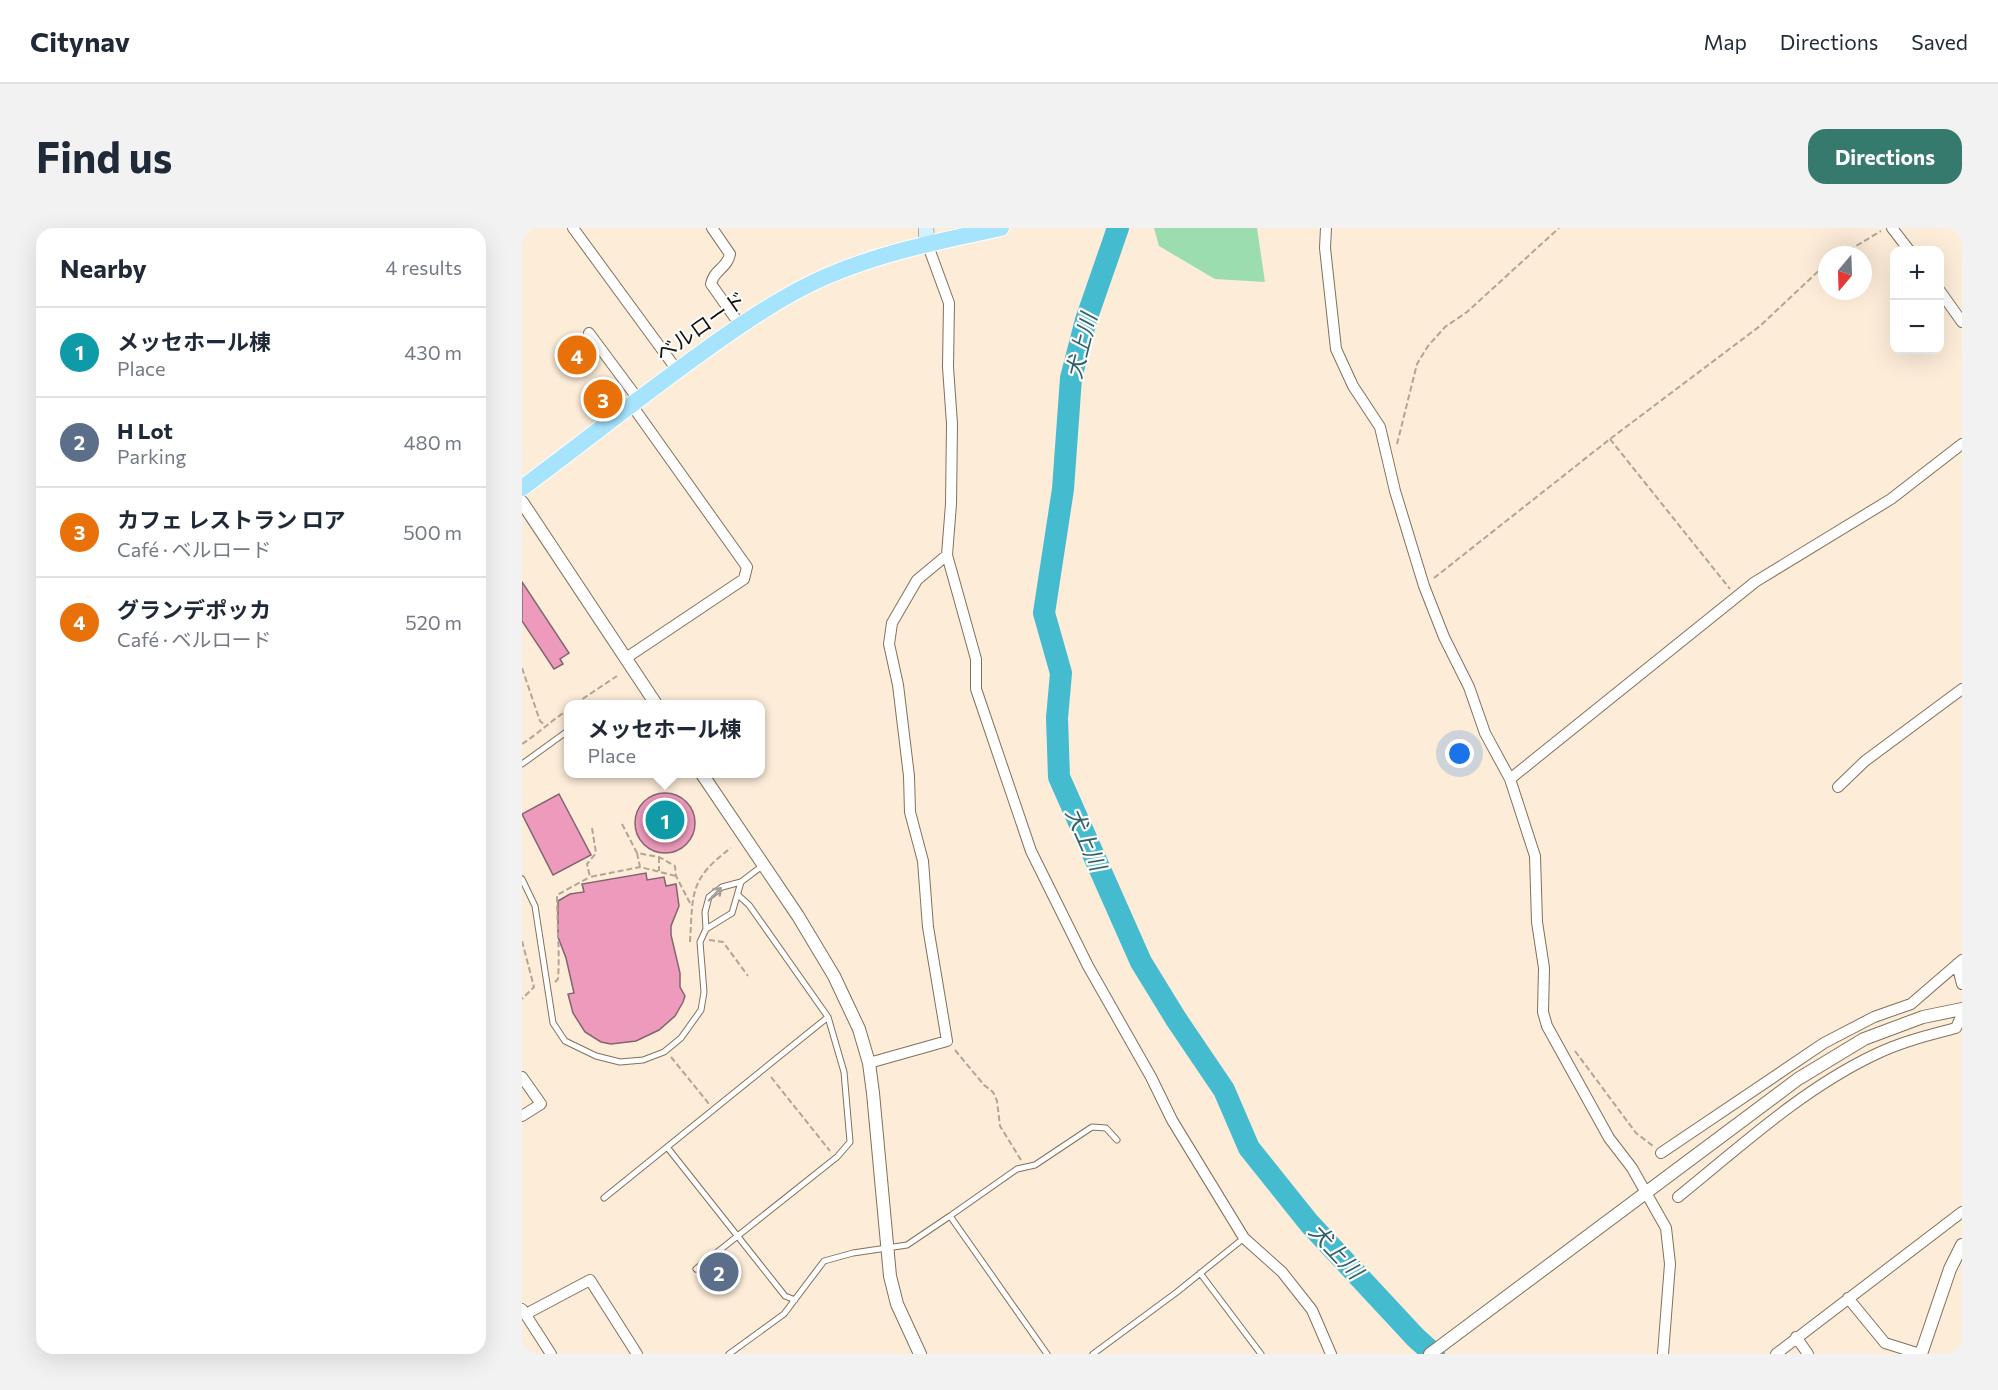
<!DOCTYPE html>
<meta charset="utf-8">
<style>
:root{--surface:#fff;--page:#f2f2f3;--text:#1f2937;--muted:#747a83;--line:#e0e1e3;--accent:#367a6d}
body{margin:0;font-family:Commissioner,"Noto Sans JP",sans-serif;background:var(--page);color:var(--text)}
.controls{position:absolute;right:18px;top:18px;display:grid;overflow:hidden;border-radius:12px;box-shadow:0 6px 24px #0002}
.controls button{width:54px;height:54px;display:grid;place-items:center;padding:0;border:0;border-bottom:2px solid var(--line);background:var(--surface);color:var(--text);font:30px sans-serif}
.compass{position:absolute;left:1296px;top:18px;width:54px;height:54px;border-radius:50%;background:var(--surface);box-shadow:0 6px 24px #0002;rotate:199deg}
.you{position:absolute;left:938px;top:526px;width:21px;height:21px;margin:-15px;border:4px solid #fff;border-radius:50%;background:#1a73e8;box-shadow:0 0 0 9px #1a73e833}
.badge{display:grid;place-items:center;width:39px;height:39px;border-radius:50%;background:var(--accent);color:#fff;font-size:20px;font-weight:700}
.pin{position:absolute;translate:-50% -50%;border:3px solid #fff;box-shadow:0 2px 6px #0006}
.popup{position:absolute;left:42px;top:472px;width:201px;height:78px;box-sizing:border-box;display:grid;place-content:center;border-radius:12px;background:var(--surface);filter:drop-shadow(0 2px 4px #0005);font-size:20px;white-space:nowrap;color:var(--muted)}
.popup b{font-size:22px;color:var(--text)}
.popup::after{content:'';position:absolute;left:50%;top:100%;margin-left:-12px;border:12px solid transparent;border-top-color:var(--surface)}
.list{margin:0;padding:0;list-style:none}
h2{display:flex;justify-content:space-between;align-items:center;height:78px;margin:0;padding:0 24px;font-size:26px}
h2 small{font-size:20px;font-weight:400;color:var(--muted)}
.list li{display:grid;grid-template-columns:39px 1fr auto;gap:18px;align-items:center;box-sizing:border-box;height:90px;padding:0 24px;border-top:2px solid var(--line)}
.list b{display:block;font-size:22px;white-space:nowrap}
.list p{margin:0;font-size:20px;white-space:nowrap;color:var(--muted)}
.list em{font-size:20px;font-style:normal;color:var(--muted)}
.map{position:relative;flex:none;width:1440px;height:1126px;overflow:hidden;border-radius:18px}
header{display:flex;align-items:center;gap:36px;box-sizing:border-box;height:84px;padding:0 30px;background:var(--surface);border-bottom:2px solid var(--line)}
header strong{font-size:28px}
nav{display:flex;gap:33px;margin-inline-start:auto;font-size:21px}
.intro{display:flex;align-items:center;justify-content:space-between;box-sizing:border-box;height:144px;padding:0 36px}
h1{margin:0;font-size:42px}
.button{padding:15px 27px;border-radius:18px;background:var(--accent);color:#fff;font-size:21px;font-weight:700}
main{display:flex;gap:36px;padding:0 36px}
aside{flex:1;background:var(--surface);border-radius:18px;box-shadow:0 6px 24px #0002}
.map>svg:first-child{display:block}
.green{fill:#9bddaf}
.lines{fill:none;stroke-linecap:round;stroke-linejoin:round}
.river{stroke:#45bbd0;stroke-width:22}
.building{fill:#ed9abc;stroke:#826570;stroke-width:1.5}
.service-casing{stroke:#83715b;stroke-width:7}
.minor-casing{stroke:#83715b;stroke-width:12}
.tertiary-casing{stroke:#83715b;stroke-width:14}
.secondary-casing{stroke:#83715b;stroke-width:16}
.primary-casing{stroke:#fff;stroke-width:18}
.path{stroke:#b2a595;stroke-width:2;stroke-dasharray:6 3;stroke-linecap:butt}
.service{stroke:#fff;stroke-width:5}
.minor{stroke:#fff;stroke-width:10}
.tertiary{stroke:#fff;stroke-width:12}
.secondary{stroke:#d3f1fe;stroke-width:15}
.primary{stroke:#a6e3fd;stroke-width:16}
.oneway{stroke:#a29f9c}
.labels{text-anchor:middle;stroke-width:4.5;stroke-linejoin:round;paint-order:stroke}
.street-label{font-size:21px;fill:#171007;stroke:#fcfcfc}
.water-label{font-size:22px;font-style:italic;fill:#2f606a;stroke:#fcfcfc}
</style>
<header>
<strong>Citynav</strong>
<nav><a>Map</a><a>Directions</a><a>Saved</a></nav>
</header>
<div class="intro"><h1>Find us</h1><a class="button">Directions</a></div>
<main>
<aside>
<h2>Nearby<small>4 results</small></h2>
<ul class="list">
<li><span class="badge" style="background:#0f9aa8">1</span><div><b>メッセホール棟</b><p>Place</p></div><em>430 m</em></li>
<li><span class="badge" style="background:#5c6f8a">2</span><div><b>H Lot</b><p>Parking</p></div><em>480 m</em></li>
<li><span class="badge" style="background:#e8710a">3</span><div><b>カフェ レストラン ロア</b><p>Café · ベルロード</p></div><em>500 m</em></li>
<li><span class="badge" style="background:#e8710a">4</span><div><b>グランデポッカ</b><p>Café · ベルロード</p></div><em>520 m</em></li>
</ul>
</aside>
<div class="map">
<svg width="1440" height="1126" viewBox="0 0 1440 1126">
<rect width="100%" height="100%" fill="#fcecd8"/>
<!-- green -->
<path class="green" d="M 632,0 L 735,0 L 743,54 L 693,51 L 637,18 Z"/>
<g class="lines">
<!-- river -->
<path class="river" d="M 596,0 L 564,92 L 549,150 L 541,261 L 522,385 L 539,445 L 535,490 L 537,549 L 619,734 L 654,791 L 702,862 L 727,920 L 787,995 L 894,1110 L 912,1126"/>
</g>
<!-- building -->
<path class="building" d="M 0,354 L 47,425 L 38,431 L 41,436 L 32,441 L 0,393 Z
M113 595a30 30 0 1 1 60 0a30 30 0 1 1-60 0Z
M 37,566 L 69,627 L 31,647 L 0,586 Z
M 124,645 L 125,652 L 142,649 L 144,658 L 154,656 L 157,678 L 149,698 L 149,707 L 158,745 L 158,759 L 163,768 L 161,774 L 153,788 L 137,802 L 114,813 L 89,816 L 79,814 L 63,804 L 51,785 L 46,766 L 52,765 L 44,730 L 36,709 L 36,673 L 48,666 L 62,664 L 60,656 Z"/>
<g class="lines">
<defs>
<path id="service" d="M 0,536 L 47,502
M 0,651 L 13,678 L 31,795 L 43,813 L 74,828 L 98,834 L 121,832 L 142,824 L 159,810 L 179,782 L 182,764 L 178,714 L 184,701
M 219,654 L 210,685 L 184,701 L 183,684 L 187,669 L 200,659 L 219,654 L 240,638
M 145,919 L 263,1068 L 273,1072
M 82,970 L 306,789
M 174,1041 L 315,929 L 328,914 L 322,844 L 306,789 L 227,677 L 216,667
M 678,1045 L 739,1126
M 207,1126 L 262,1086 L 302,1033 L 331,1025 L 385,1017 L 428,988
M 525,1126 L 428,988 L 495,941 L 513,937 L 570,899 L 584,900 L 595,912
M 571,1126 L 655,1064 L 722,1010"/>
<path id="minor" d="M 51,0 L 155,142
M 190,0 L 208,26 C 205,41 192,41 189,56 L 218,97
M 804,0 L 803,20 L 814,121 L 831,158 L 858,199 L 873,263 L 902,358 L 922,409 L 947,459 L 963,505 L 988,551 L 1013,628 L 1015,694 L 1022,740 L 1021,784 L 1025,798 L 1087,910 L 1110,940 L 1144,1000 L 1148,1036 L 1141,1126
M 1370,0 L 1387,22
M 405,15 L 427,75 L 426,139 L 430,196 L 429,276 L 425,327 L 454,431 L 454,461 L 509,623 L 566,738 L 629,849 L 650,892 L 722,1010 L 760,1044 L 790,1082 L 809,1126
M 1418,63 L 1440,94
M 67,105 L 116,171
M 104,430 L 222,351 L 225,339 L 109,176
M 988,551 L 1233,354 L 1369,271 L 1440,216
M 1316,559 L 1343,533 L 1440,461
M 1435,736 L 1440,756
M 347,835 L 425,813 L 406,699 L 401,633 L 388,584 L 387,548 L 376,457 L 367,416 L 370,395 L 395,352 L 425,327
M 0,849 L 19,876 L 0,888
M 1139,925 L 1302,815 L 1352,789 L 1389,776 L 1440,732
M 1156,969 C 1218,919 1279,862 1352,827 C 1378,814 1407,807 1434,800 L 1440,786
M 1326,1070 L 1363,1115 L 1398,1126
M 0,1081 L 29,1126
M 4,1086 L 68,1052 L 115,1126
M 1274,1109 L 1286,1126
M 1254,1126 L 1440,984"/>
<path id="tertiary" d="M 0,274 L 134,476
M 180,546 L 276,688 L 312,748 L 337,801 L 347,835 L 351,865 L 368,1048 L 375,1076 L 398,1126
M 908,1126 L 1276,851 L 1342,811 L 1401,789 L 1440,781
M 1399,1126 L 1428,1041 L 1440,1017"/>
<path id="secondary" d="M 404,0 L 405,15"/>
<path id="primary" d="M 0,260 C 61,215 120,167 182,123 C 221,95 260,68 303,49 C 360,24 419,13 479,0"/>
</defs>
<!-- service casing -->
<use href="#service" class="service-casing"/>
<!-- minor casing -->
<use href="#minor" class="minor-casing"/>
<!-- tertiary casing -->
<use href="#tertiary" class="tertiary-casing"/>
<!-- secondary casing -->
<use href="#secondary" class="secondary-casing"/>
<!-- primary casing -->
<use href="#primary" class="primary-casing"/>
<!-- path -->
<path class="path" d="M 1319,27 L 1359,3
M 1088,211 L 1208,361
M 875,216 L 895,136 L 906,118 L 923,99 L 945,84 L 1037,0
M 912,350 L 1088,211 L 1238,98 L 1305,35
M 0,440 L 18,493 L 24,498
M 53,476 L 95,448
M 0,516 C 17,505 30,492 47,481
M 100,596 L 115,625 L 137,629 L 153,638 L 154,648 L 169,677
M 70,600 L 74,625 L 65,636 L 68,649 L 118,639
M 115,625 L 118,639 L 154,648
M 137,629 L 137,643
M 187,712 L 201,714 L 226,748
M 0,713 L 12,759 L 0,771
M 168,714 C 171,665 167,651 209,620
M 33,754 L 36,751 C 38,723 35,696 35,667 L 68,649
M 433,822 L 462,857 L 471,864 L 475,873 L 478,898 L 499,932
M 1053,823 L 1114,905 L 1131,918
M 149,829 L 187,876
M 249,849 L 308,923"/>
<!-- service -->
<use href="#service" class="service"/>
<!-- minor -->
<use href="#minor" class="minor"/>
<!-- tertiary -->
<use href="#tertiary" class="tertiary"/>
<!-- secondary -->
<use href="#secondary" class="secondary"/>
<!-- primary -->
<use href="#primary" class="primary"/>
</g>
<!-- one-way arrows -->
<defs><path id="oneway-shaft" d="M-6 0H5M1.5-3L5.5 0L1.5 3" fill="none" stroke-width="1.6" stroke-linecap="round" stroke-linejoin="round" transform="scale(1.5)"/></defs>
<use class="oneway" href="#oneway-shaft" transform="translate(193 666) rotate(-46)"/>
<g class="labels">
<!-- street labels -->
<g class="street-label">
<text transform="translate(179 99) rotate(-35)" y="7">ベルロード</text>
</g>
<!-- water labels -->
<g class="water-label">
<text transform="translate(559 118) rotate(-76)" y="8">犬上川</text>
<text transform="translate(564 611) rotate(66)" y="8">犬上川</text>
<text transform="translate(814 1023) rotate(47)" y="8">犬上川</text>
</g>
</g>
</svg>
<div class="controls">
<button>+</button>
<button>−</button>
</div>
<svg class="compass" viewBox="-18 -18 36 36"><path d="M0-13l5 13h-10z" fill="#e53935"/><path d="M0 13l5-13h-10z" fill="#747a83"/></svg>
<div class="you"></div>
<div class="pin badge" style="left:143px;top:592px;background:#0f9aa8">1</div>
<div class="popup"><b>メッセホール棟</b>Place</div>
<div class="pin badge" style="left:197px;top:1044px;background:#5c6f8a">2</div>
<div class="pin badge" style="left:81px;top:171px;background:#e8710a">3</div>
<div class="pin badge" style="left:55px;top:127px;background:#e8710a">4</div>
</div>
</main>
